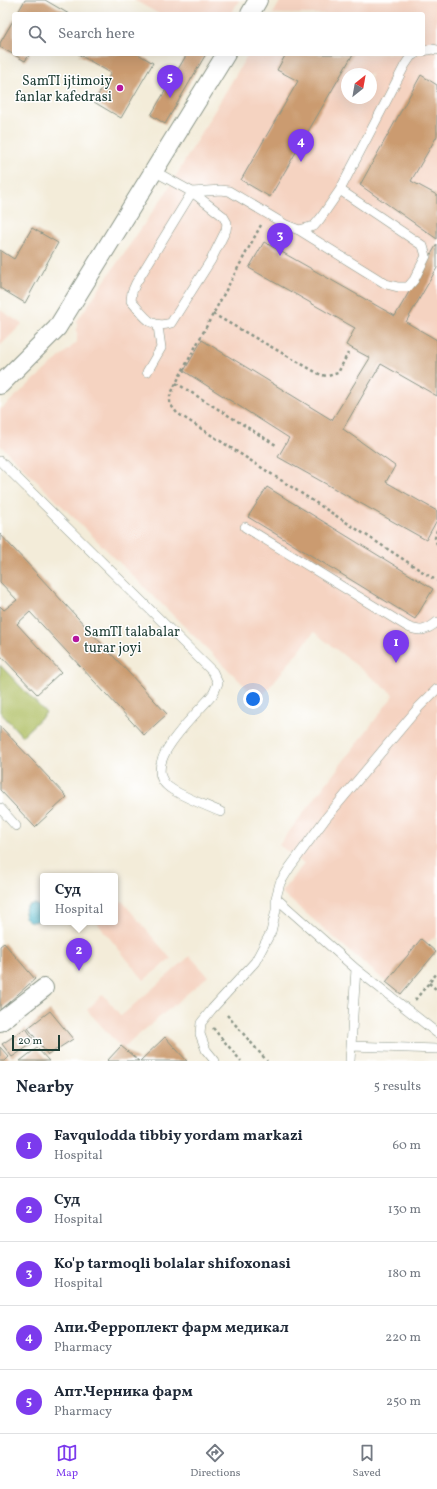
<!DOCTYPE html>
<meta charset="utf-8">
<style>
:root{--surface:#fff;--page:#f6f6f7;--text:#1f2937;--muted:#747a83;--line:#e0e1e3;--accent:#7c3aed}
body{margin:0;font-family:Vollkorn,serif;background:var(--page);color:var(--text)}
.compass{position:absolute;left:341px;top:68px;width:36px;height:36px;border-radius:50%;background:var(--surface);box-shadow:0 4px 16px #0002;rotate:31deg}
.scale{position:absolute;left:12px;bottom:10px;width:48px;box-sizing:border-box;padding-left:4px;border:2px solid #1f3d34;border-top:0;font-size:11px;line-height:14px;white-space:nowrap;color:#1f3d34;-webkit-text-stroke:3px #fff;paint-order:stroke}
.you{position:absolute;left:253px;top:699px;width:14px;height:14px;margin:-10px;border:3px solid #fff;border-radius:50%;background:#1a73e8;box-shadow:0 0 0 6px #1a73e833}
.badge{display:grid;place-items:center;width:26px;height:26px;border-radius:50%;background:var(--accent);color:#fff;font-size:13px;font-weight:700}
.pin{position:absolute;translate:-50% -33px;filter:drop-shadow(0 1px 2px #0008)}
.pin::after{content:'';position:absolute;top:21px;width:14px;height:12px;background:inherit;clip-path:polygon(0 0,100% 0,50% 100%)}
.popup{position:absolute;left:40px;top:873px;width:78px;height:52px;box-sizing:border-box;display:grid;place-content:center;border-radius:4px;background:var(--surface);filter:drop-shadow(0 1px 3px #0005);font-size:13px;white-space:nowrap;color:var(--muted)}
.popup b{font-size:15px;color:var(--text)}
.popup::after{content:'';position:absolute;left:50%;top:100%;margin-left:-8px;border:8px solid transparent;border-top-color:var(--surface)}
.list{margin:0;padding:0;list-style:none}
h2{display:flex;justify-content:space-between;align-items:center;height:52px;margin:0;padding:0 16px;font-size:17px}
h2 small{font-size:13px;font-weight:400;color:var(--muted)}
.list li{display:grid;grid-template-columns:26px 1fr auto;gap:12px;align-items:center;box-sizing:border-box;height:64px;padding:0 16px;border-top:1px solid var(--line)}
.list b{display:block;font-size:15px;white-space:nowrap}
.list p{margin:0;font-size:13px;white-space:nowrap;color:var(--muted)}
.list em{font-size:13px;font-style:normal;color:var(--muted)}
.icon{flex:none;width:22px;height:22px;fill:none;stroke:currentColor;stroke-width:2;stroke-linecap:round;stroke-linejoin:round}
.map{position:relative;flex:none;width:437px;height:1061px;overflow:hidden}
.search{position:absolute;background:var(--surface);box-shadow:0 4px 16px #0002;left:12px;right:12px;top:12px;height:44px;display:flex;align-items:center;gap:10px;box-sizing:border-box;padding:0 14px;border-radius:4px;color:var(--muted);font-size:15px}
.sheet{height:372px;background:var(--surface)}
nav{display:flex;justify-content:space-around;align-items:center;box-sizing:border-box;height:56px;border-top:1px solid var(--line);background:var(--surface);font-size:11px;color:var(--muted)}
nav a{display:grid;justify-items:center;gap:2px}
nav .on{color:var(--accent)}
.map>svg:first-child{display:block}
.built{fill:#f5d3c1;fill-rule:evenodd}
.green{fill:#adbd60;stroke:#667d4a}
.water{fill:#4bb5c8;stroke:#35797e}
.building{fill:#cb9b70}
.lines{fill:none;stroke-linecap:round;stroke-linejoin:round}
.service-casing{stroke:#899486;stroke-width:10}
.minor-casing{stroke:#899486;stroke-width:20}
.path{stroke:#899486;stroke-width:2.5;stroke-dasharray:3 3;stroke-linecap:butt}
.service{stroke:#fff;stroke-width:9}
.minor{stroke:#fff;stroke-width:18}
.poi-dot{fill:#b5179e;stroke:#fff;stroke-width:1.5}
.labels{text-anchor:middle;stroke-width:3;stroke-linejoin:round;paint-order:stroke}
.poi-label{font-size:14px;fill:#1f3d34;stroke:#fff;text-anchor:end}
</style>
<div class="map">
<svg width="437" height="1061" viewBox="0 0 437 1061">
<rect width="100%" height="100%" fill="#fff"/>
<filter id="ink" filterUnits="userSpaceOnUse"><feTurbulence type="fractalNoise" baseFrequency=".025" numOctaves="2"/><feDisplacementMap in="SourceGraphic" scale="8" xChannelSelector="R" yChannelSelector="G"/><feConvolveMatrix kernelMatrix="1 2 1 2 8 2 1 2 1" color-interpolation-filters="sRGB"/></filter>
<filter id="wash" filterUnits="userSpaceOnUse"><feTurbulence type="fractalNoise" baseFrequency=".012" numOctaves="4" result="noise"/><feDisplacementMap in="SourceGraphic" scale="16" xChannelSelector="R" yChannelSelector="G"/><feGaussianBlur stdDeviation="0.9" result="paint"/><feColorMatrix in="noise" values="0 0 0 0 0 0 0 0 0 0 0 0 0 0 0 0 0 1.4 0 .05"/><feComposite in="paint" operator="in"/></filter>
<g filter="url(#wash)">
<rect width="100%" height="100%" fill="#f3ecd9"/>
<!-- built -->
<path class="built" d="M 134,0 L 239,0 L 231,14 L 159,14 Z
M 281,0 L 437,0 L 437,935 L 427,943 L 421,939 L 386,982 L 281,892 L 304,864 L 279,845 L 394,695 L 314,632 L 259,700 L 0,445 L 0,410 L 77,342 L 77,321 L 167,191 L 248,54 L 423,54 L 423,14 L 273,14 ZM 347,74 L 371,74 L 371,98 L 347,98 Z
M 0,310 L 22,324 L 0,346 Z
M 122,901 L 171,959 L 144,980 L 98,924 L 99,922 L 115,922 L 115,908 Z
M 190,956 L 208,976 L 122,1049 L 87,1010 L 103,994 L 121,1016 Z"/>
<!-- green -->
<path class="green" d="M 0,665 L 46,713 L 22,736 L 0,712 Z"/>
<!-- water -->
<path class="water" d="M24 913a9 9 0 1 1 18 0a9 9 0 1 1-18 0Z"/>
<g id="blocks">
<!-- building -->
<path class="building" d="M 25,0 L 45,0 L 69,14 L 17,14 Z
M 14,19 L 14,54 L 30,54 L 25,61 L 0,47 L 0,43 Z
M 78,54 L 138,54 L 153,63 L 121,118 L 94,102 L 111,73 Z
M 187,54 L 206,54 L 165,124 L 151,115 Z
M 286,54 L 353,54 L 270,197 L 241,180 L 298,81 L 277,70 Z
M 421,75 L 437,85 L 437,136 L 411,181 L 437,195 L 437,239 L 360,185 Z
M 32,228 L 58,243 L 25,303 L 0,288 L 0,250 L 14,259 Z
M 264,242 L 395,316 L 437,244 L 437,268 L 406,322 L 437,340 L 437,396 L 381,364 L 343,429 L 395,466 L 386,482 L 437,511 L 437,520 L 426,540 L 278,457 L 289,438 L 184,371 L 202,340 L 332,420 L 370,358 L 346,345 L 355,328 L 249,268 Z
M 267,487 L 433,589 L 415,619 L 248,517 Z
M 0,534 L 167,714 L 144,735 L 30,612 L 17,624 L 61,672 L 37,694 L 0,655 L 0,606 L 4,610 L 17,600 L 0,582 Z
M 0,726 L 67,797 L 35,827 L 0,790 Z
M 421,939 L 436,952 L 401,994 L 386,982 Z
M 4,943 L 35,979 L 0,1010 L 0,946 Z
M 50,1011 L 73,1039 L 48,1055 L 28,1028 Z
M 26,1028 L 35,1042 L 12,1057 L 2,1044 Z
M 165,1037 L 187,1061 L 140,1061 Z
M 121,1046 L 139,1061 L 107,1061 Z
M 0,1047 L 9,1057 L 5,1061 L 0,1061 Z
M 37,1048 L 49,1061 L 20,1061 Z"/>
</g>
</g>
<g filter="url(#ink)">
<use href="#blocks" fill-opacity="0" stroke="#899486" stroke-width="1"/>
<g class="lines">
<defs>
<path id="service" d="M 423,51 L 432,49 L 437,50
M 154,171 L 192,192 L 223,216 L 227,223 L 226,230 L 211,260 L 171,323 C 150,330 144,315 131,301 L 132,292 L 136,283 L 192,192 L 221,190 L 229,191 L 286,225 L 299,230 L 314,226 L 320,219 L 340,190 L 405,65 L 411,56 L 415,54
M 299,230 L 386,284 L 398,287 L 408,287 L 414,280 L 426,256 L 423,246 L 340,190
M 147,372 L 161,348 L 158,326
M 0,461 L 213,672 L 218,683 C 216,687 215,691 213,694 C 198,714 133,767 173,790 C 188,799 205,805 221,812
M 245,527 L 408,627 C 421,632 426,631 437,622
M 0,808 L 16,826
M 276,898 L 356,969 L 437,1033
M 351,1046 L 437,1049
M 215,1061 L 206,1050 L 200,1034 L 201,1023 L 212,1009 L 255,962 L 271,932 L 276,910 L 276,898 L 280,883 L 290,867 L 326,818 L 419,707 L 437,689
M 350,1061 L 356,969"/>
<path id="minor" d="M 250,14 L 258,0
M 0,385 L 57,328 L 226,54
M 0,1022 L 44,988"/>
</defs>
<!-- service casing -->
<use href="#service" class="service-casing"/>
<!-- minor casing -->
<use href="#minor" class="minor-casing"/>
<!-- path -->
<path class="path" d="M 261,225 L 176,383 L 170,396 L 170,404 L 177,413 L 437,581
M 213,314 L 321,375 L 328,376 L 338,373 L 348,353
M 176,383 L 276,445
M 437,530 L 435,538 L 437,544
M 429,983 L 437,990
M 415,1000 L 437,973
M 227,1015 L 267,1061
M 213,1028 L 241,1061"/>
<!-- service -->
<use href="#service" class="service"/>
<!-- minor -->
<use href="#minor" class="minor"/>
</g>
</g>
<!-- markers -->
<g class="poi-dot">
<circle cx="120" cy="88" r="4"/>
<circle cx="76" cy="639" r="4"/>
</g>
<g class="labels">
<!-- poi labels -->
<g class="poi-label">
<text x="112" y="85">SamTI ijtimoiy<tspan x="112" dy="16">fanlar kafedrasi</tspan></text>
<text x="84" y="636" text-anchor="start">SamTI talabalar<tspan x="84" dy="16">turar joyi</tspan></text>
</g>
</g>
</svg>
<svg class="compass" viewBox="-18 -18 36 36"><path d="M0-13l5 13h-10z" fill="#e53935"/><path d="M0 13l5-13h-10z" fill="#747a83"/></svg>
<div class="scale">20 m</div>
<div class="you"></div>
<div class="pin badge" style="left:396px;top:663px">1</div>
<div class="pin badge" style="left:79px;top:971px">2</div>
<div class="popup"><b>Суд</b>Hospital</div>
<div class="pin badge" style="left:280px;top:256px">3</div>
<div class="pin badge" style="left:301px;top:162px">4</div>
<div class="pin badge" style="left:170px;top:98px">5</div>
<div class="search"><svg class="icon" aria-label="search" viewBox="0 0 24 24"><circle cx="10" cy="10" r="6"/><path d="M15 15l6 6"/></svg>Search here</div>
</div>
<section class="sheet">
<h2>Nearby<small>5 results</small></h2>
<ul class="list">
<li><span class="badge">1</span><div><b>Favqulodda tibbiy yordam markazi</b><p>Hospital</p></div><em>60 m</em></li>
<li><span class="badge">2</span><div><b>Суд</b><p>Hospital</p></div><em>130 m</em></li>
<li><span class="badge">3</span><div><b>Ko'p tarmoqli bolalar shifoxonasi</b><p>Hospital</p></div><em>180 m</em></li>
<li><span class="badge">4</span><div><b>Апи.Ферроплект фарм медикал</b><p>Pharmacy</p></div><em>220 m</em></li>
<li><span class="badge">5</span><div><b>Апт.Черника фарм</b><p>Pharmacy</p></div><em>250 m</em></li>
</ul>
</section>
<nav>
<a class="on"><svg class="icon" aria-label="map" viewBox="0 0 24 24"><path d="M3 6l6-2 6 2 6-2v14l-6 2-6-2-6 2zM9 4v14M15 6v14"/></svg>Map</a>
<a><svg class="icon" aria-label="directions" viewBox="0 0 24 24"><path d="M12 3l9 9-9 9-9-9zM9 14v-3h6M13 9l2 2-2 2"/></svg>Directions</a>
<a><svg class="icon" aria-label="saved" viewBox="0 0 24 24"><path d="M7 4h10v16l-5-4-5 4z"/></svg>Saved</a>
</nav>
